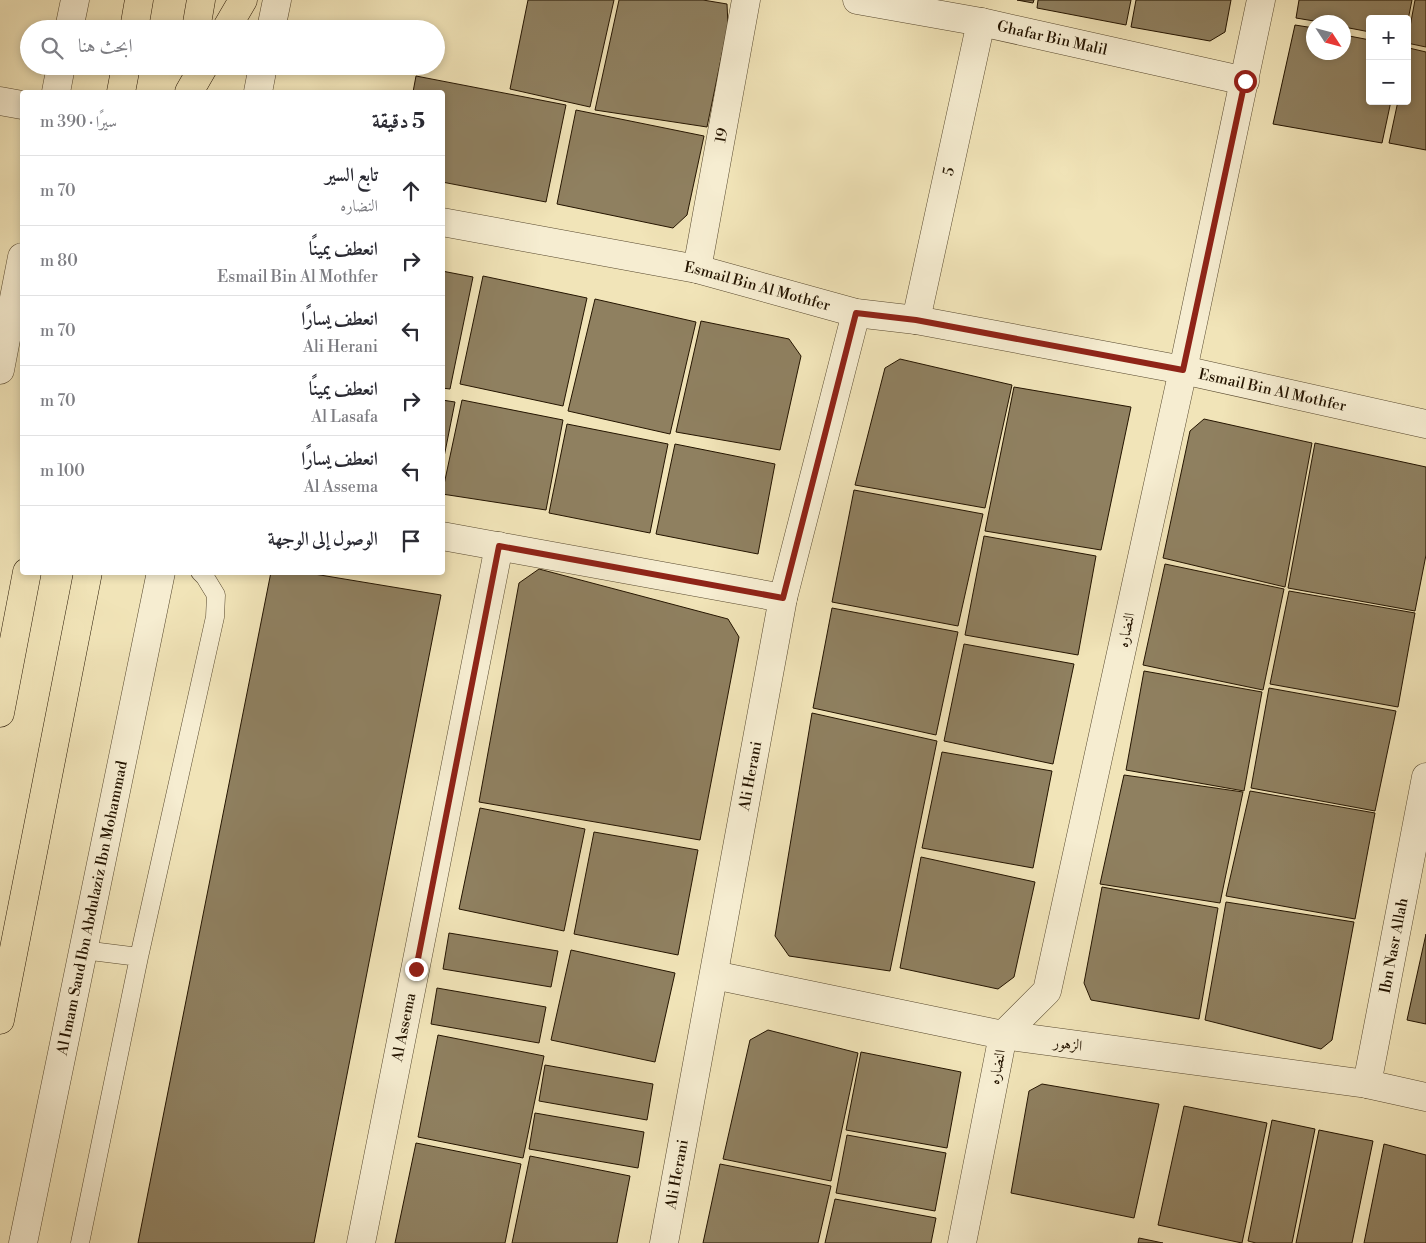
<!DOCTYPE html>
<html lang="ar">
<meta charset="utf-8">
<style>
:root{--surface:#fff;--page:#f2f2f3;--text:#2b2b33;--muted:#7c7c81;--line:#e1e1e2}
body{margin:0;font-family:"Libre Bodoni",Amiri,serif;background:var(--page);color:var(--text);direction:rtl}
.controls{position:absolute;right:15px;top:15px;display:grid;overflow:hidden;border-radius:5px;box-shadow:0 2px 8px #0003}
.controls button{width:45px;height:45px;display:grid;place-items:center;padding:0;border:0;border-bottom:1px solid var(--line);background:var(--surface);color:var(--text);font:25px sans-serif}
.compass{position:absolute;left:1306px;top:15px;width:45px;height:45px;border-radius:50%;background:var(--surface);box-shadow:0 2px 8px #0003;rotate:126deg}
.stop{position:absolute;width:15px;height:15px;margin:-11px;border:4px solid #8f2418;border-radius:50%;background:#fff}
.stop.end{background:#8f2418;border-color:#fff;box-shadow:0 1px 5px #0008}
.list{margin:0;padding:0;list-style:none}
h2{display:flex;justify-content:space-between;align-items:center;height:65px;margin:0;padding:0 20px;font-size:21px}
h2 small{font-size:16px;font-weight:400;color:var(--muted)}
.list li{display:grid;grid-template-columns:32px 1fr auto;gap:15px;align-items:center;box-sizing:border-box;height:70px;padding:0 20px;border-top:1px solid var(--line)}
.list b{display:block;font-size:19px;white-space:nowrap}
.list p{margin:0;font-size:16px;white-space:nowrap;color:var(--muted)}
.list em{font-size:16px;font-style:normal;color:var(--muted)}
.icon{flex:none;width:28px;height:28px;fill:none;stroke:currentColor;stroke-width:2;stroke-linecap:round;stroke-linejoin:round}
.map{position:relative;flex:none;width:1426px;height:1243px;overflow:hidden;direction:ltr}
.search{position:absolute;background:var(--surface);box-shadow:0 2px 8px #0003;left:20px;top:20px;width:425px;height:55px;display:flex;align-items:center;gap:12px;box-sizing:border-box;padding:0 18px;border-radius:28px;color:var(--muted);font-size:19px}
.panel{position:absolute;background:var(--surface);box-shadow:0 2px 8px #0003;left:20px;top:90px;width:425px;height:485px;border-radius:5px;direction:rtl}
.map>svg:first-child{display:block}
.building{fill:#8f8060;stroke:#241400}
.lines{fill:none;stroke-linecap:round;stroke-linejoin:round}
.service-casing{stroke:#57482e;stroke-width:19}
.minor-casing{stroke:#57482e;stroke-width:29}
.tertiary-casing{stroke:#57482e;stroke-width:29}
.primary-casing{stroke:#241400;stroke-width:29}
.service{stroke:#f6edd1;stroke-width:18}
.minor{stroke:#f6edd1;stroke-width:28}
.tertiary{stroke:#f6edd1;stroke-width:28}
.primary{stroke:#f1e4b8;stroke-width:28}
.route{stroke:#8f2418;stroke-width:6}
.labels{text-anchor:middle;stroke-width:4.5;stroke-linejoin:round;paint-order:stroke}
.street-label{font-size:15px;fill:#241400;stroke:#f6edd1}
</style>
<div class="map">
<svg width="1426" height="1243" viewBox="0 0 1426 1243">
<rect width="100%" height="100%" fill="#f1e4b8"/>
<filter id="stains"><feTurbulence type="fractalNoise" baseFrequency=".004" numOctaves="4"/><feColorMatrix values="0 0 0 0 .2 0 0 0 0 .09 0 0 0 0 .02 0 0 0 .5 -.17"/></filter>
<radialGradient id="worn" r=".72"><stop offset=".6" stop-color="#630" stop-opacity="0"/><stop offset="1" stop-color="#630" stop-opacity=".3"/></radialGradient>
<!-- building -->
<path class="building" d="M 528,0 L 614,0 L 590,107 L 510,89 Z
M 619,0 L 703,0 L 727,4 L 728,25 L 707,127 L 595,110 Z
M 1017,0 L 1034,0 L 1033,3 Z
M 1038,0 L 1131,0 L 1126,25 L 1037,8 Z
M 1136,0 L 1231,0 L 1225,32 L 1210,41 L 1131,27 Z
M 1299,0 L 1412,0 L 1407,25 L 1407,19 L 1370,19 L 1370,32 L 1344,27 L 1344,22 L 1320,22 L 1296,18 Z
M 1415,0 L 1426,0 L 1426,47 L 1407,43 Z
M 1295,25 L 1314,28 L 1314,52 L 1344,52 L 1344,35 L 1370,40 L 1370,101 L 1391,101 L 1382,143 L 1273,124 Z
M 1409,48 L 1426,52 L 1426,150 L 1389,143 L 1398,101 L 1407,101 L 1407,56 Z
M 416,76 L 566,105 L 546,202 L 442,182 L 442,92 L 413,92 Z
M 576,110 L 704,136 L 687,215 L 673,228 L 557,204 Z
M 442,271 L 473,277 L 450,389 L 442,388 Z
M 483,276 L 587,298 L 563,406 L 460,384 Z
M 595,299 L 696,322 L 670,434 L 568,411 Z
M 701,321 L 789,339 L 801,356 L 780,450 L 676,432 Z
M 900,359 L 1012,385 L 985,508 L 855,485 L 885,368 Z
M 1014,387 L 1131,407 L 1101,550 L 985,531 Z
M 442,400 L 455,402 L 442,467 Z
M 462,400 L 563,420 L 546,510 L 442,494 Z
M 1204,419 L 1312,443 L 1285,587 L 1163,558 L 1190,431 Z
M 567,424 L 668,444 L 650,533 L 549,513 Z
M 1315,443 L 1426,467 L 1426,555 L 1415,611 L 1288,588 Z
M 675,444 L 775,464 L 758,554 L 656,534 Z
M 854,490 L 983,514 L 958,626 L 832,602 Z
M 984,536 L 1096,556 L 1078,655 L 965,635 Z
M 1165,564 L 1284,589 L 1263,690 L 1143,665 Z
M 539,569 L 728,619 L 739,637 L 700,840 L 479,802 L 519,583 Z
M 271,572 L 302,572 L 441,595 L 314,1243 L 138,1243 Z
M 1289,591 L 1415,613 L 1398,707 L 1270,684 Z
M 832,608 L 958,632 L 936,735 L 813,708 Z
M 964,644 L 1074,664 L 1053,764 L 944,741 Z
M 1144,671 L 1262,692 L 1244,791 L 1126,770 Z
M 1269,688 L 1396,711 L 1375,811 L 1251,788 Z
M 812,713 L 937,741 L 890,971 L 789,956 L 775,936 Z
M 942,752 L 1052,771 L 1033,868 L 922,848 Z
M 1124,775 L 1243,792 L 1220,903 L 1100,884 Z
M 1250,791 L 1375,813 L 1355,919 L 1226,896 Z
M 480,808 L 585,829 L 564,931 L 459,909 Z
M 594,832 L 698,850 L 678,955 L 574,934 Z
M 921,857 L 1035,882 L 1014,977 L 998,989 L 900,968 Z
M 1102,887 L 1218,908 L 1199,1019 L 1091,1000 L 1084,983 Z
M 1226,902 L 1354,922 L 1332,1040 L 1321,1049 L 1205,1020 Z
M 449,933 L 558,951 L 551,987 L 443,969 Z
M 1426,934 L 1426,1024 L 1407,1020 Z
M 571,950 L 675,973 L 655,1062 L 551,1040 Z
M 437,988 L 546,1007 L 539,1043 L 431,1024 Z
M 768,1030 L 858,1053 L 831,1181 L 723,1159 L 750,1040 Z
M 438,1035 L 544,1056 L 523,1158 L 418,1137 Z
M 861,1052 L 961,1072 L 947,1148 L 846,1130 Z
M 545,1065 L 653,1084 L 647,1120 L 539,1101 Z
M 1042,1084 L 1159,1104 L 1134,1218 L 1011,1193 L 1029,1091 Z
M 1184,1106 L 1267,1123 L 1242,1243 L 1158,1225 Z
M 535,1113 L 644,1132 L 638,1168 L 529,1149 Z
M 1272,1120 L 1315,1129 L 1292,1243 L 1256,1243 L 1248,1241 Z
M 1319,1130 L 1373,1141 L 1352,1243 L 1296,1243 Z
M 847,1135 L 946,1153 L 935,1211 L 836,1193 Z
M 416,1143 L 521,1164 L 505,1243 L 395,1243 Z
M 1384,1144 L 1426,1155 L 1426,1243 L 1364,1243 Z
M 530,1156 L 630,1176 L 617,1243 L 512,1243 Z
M 720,1164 L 831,1186 L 818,1243 L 703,1243 Z
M 835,1199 L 936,1218 L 931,1243 L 825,1243 Z
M 1139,1238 L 1163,1243 L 1138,1243 Z"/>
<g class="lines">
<defs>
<path id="service" d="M 83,950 L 139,957
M 80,1243 L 139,957 L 215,617 L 216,595 L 205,577 L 200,572"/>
<g id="minor">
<path id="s1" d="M 857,0 L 981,22 L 1245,81"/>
<path d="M 0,101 L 22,105"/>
<path id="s2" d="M 442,222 L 697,269 L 856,313 L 916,320 L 1183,370 L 1426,424"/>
<path id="s3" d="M 697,269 L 746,0"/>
<path id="s4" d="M 916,320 L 981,22"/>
<path d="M 442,536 L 783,598"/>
<path d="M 714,975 L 1003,1035 L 1367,1084 L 1426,1097"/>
<path id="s5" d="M 1367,1084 L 1426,777"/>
<path id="s6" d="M 361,1243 L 499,546"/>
<path id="s7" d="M 664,1243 L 783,598 L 856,313"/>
<path d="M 962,1243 L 1003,1035 L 1047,991 L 1183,370 L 1261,0"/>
</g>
<g id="tertiary">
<path d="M 69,29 L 75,0"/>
<path d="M 271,29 L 277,0"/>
<path d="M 56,92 L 61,66"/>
<path d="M 258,92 L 263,66"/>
<path d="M 0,370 L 22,257"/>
<path id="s8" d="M 23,1243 L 161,572"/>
</g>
<path id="primary" d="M 134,29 L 139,0
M 196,29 L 201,0
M 226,29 L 243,0
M 121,92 L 126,66
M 189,92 L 204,66
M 0,713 L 27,572
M 0,1020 L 88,572"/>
</defs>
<!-- service casing -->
<use href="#service" class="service-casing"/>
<!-- minor casing -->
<use href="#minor" class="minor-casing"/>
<!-- tertiary casing -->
<use href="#tertiary" class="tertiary-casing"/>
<!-- primary casing -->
<use href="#primary" class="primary-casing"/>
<!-- service -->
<use href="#service" class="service"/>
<!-- minor -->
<use href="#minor" class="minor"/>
<!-- tertiary -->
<use href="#tertiary" class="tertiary"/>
<!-- primary -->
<use href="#primary" class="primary"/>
</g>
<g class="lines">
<!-- route -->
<path class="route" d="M 416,969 L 499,546 L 783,598 L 856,313 L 916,320 L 1183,370 L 1245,81"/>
</g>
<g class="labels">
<!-- street labels -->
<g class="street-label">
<text dy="5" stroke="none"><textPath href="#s1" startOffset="199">Ghafar Bin Malil</textPath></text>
<text dy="5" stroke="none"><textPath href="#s3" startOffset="136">19</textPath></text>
<text dy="5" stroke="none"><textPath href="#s4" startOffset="152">5</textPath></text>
<text dy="5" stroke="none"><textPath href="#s2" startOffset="322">Esmail Bin Al Mothfer</textPath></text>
<text dy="5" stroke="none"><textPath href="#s2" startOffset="848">Esmail Bin Al Mothfer</textPath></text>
<text transform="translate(1126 630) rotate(-78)" y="5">النضاره</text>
<text dy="5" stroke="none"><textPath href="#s7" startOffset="475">Ali Herani</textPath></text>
<text dy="5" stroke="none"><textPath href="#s8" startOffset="342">Al Imam Saud Ibn Abdulaziz Ibn Mohammad</textPath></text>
<text dy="5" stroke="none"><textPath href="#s5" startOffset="141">Ibn Nasr Allah</textPath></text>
<text dy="5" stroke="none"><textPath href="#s6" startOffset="220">Al Assema</textPath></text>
<text transform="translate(1068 1044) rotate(8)" y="5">الزهور</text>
<text transform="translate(997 1067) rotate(-79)" y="5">النضاره</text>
<text dy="5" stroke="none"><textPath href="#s7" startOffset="70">Ali Herani</textPath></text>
</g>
</g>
<rect width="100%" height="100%" filter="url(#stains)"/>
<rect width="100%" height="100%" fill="url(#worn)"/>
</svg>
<div class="controls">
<button>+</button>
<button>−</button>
</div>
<svg class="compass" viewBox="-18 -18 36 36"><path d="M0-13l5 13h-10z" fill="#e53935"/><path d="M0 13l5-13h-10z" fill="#7c7c81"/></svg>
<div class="stop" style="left:1245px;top:81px"></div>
<div class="stop end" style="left:416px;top:969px"></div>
<div class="search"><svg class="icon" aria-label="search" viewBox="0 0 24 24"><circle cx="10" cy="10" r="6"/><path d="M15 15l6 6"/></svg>ابحث هنا</div>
<section class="panel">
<h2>5 دقيقة<small>سيرًا · 390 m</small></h2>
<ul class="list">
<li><svg class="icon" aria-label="ahead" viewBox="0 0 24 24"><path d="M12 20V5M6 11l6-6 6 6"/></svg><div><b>تابع السير</b><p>النضاره</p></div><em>70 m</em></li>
<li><svg class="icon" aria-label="right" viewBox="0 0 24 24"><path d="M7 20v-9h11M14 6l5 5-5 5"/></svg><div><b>انعطف يمينًا</b><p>Esmail Bin Al Mothfer</p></div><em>80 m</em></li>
<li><svg class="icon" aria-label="left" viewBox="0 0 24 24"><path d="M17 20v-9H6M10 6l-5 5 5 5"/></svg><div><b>انعطف يسارًا</b><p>Ali Herani</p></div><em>70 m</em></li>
<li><svg class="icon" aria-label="right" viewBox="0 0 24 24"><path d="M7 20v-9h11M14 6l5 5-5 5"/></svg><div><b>انعطف يمينًا</b><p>Al Lasafa</p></div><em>70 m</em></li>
<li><svg class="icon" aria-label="left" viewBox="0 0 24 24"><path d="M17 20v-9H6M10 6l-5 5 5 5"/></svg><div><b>انعطف يسارًا</b><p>Al Assema</p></div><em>100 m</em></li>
<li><svg class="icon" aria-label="arrive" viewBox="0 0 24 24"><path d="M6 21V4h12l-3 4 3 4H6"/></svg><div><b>الوصول إلى الوجهة</b></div></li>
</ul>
</section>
</div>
